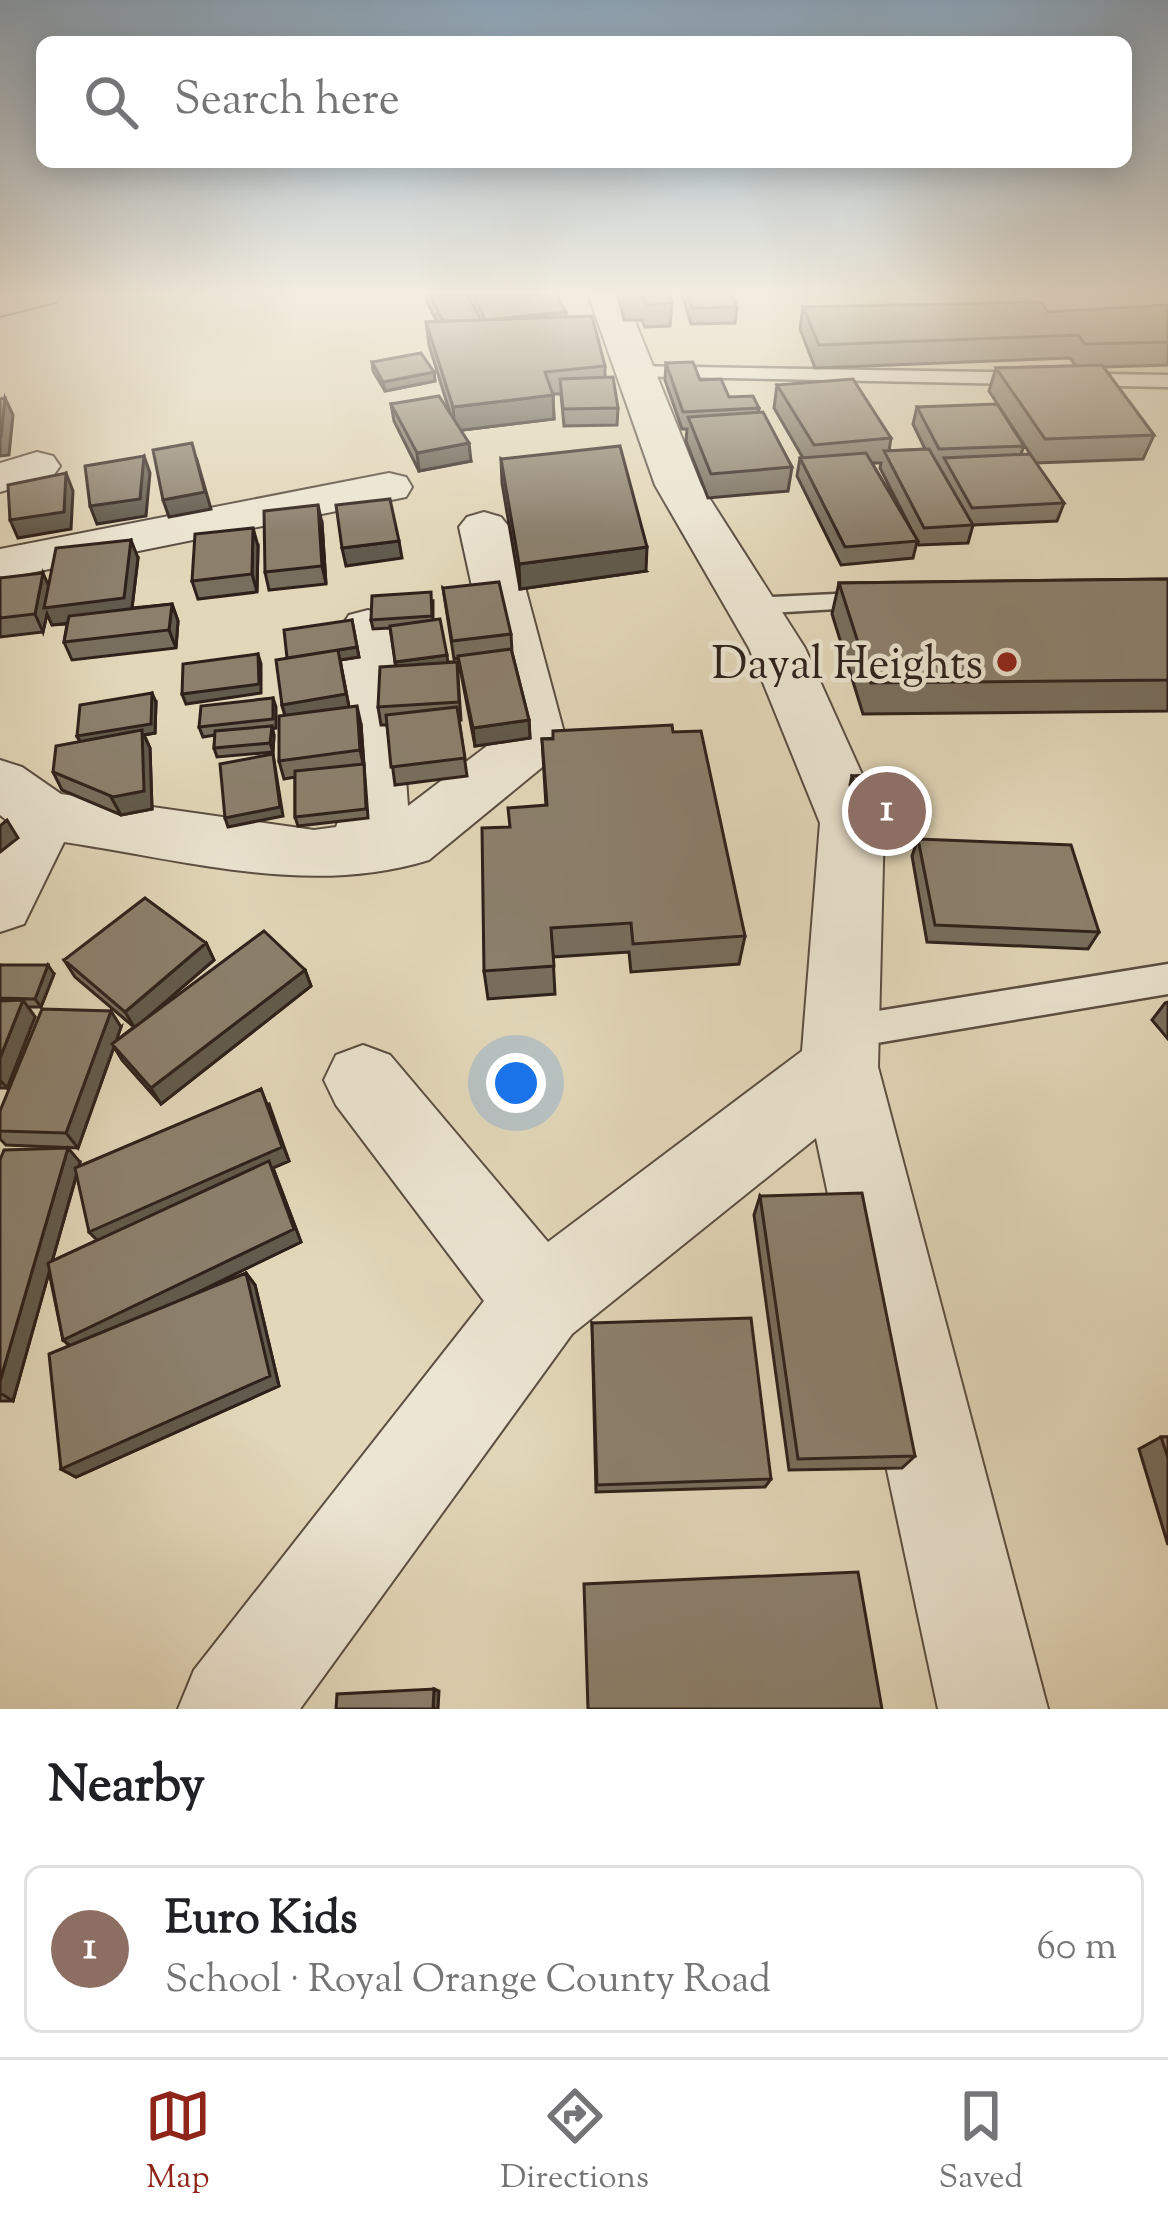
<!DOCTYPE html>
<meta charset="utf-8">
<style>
:root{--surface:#fff;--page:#f2f2f2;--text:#202124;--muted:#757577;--line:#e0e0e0;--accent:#8f2418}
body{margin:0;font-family:"Sorts Mill Goudy",serif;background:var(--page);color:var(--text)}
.you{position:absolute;left:516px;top:1083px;width:42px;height:42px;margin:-30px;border:9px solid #fff;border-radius:50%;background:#1a73e8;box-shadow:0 0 0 18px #1a73e833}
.badge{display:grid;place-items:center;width:78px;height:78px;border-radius:50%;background:var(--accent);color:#fff;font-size:39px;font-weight:700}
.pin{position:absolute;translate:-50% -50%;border:6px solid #fff;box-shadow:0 3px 12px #0006}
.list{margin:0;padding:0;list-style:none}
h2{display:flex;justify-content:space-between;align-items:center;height:156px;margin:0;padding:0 48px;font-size:51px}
h2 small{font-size:39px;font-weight:400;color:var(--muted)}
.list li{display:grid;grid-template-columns:78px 1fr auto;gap:36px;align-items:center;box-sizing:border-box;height:168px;margin:0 24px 24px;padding:0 24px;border:3px solid var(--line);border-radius:18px}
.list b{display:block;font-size:45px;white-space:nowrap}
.list p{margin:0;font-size:39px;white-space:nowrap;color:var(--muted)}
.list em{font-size:39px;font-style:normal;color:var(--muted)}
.icon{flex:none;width:66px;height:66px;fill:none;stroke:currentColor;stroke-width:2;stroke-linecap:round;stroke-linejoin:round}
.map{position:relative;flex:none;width:1168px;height:1709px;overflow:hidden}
.search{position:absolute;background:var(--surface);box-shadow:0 6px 30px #0003;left:36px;right:36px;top:36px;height:132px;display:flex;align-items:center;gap:30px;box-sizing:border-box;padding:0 42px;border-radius:18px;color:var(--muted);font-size:45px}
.sheet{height:348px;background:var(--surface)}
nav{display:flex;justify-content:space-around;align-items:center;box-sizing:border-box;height:168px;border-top:3px solid var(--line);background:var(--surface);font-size:33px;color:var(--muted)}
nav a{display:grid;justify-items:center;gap:6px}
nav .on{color:var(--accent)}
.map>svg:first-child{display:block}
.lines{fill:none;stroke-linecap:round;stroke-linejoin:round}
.service-casing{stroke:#5b4e42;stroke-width:5}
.minor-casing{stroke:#5b4e42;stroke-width:4}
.primary-casing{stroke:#2e211b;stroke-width:4}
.service{fill:#ece5d2;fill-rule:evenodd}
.minor{fill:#ece5d2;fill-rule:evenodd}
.primary{fill:#e2d7b9;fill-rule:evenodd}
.wall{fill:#786e5e;stroke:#2e211b;stroke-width:3;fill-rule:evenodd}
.shaded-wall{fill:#625a4c;stroke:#2e211b;stroke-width:3}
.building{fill:#8c806d;stroke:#2e211b;stroke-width:3}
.poi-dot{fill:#8f2418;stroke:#ece5d2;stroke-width:4.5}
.labels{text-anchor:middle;stroke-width:9;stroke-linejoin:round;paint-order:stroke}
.poi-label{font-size:45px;fill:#2e211b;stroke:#ece5d2;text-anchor:end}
</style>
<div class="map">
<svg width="1168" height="1709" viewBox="0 0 1168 1709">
<rect width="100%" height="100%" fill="#e2d7b9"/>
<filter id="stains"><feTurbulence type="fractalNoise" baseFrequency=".00167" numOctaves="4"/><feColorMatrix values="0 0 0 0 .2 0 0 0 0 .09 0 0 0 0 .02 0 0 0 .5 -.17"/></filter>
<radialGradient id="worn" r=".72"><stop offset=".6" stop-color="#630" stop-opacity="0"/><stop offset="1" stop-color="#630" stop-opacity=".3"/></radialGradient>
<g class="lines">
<defs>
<path id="service" d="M 633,366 L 1168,375 L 1168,387 L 626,376 L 623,372 Z
M 877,592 L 886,594 L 886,606 L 753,614 L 740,606 L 753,598 Z
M 1168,964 L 1168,994 L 841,1049 L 828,1045 L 822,1033 L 828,1021 L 841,1017 Z"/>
<path id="minor" d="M 588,294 L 624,294 L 701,485 L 805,648 L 884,823 L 878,1067 L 1048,1709 L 938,1709 L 816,1138 L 572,1334 L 300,1709 L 178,1709 L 194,1670 L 484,1301 L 336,1105 L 324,1080 L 336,1055 L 363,1045 L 390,1055 L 548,1242 L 802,1051 L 820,823 L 749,648 L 655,485 Z
M 37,452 L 53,456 L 60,466 L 53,476 L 0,492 L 0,463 Z
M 389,473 L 406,477 L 412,487 L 406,497 L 0,579 L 0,549 Z
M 484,512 L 501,517 L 509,527 L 566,740 L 557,755 L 429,860 C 310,897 185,860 64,842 L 24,924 L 0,932 L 0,840 L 9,822 L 0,815 L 0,760 L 22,767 L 61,794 L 314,830 L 336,827 L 347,798 L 341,627 L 349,615 L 368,610 L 387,615 L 395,627 L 408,806 L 504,733 L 459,527 L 467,517 Z"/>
<path id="primary" d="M 0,294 L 61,294 L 56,302 L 0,316 Z"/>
</defs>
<!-- service casing -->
<use href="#service" class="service-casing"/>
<!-- minor casing -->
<use href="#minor" class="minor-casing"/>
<!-- primary casing -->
<use href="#primary" class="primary-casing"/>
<!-- service -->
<use href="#service" class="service"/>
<!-- minor -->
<use href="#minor" class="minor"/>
<!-- primary -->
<use href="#primary" class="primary"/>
</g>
<!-- wall -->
<path class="wall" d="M 427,294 L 467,294 L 473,304 L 468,294 L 556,294 L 566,317 L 605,366 L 605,377 L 618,408 L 617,425 L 564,426 L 561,394 L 553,394 L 554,419 L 461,430 L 471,461 L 419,471 L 394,421 L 391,404 L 450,413 L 429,345 L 426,322 L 437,321 L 428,304 Z
M 618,294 L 669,294 L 672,303 L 670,326 L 645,327 L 642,320 L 624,320 Z
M 682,294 L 732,294 L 737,307 L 735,323 L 691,324 Z
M 1168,305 L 1168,365 L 1103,367 L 1154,435 L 1143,459 L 1036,463 L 989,391 L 996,368 L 1076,366 L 1070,358 L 815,368 L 800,329 L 803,307 L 1048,312 Z
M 372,362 L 434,372 L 435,381 L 385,391 L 373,371 Z
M 666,363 L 700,380 L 729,397 L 759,408 L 758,412 L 792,467 L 788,491 L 708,498 L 686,441 L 687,429 L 682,429 L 665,380 Z
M 777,385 L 891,438 L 889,451 L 925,449 L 913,424 L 917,407 L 1024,446 L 1021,454 L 1064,503 L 1057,521 L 973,525 L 968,543 L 919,545 L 917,542 L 913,558 L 841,565 L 797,476 L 800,458 L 803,458 L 774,408 ZM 872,463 L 881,463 L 880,468 L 911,529 Z
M 501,459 L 646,571 L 520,589 L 502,483 Z
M 322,523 L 326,584 L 269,590 L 265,572 Z
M 258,546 L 257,592 L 198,599 L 192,581 Z
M 138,558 L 132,608 L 172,604 L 178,621 L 176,648 L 72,660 L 64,642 L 67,624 L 52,625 L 47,614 L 43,632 L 0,637 L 0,578 L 48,585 Z
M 1168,579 L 1168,711 L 863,714 L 832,614 L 839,583 Z
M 443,588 L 511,634 L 512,652 L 529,720 L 530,738 L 475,746 L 458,658 L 454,659 Z
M 433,601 L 433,620 L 448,662 L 457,662 L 461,720 L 459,720 L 467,776 L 395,785 L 387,725 L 381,725 L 378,707 L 396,666 L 390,628 L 373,629 L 371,620 Z
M 352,620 L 359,657 L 340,660 L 349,707 L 361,724 L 368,818 L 298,826 L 295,817 L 295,777 L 284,779 L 279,761 L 285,715 L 282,705 L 287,658 Z
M 273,698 L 276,707 L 276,728 L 272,729 L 274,735 L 273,752 L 217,757 L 214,748 L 215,735 L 203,737 L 199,727 Z
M 156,702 L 155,733 L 144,735 L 150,748 L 152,809 L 121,815 L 62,790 L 53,772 L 80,742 L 77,736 Z
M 673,732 L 745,936 L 739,964 L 631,972 L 629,952 L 553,957 L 555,994 L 488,999 L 484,971 L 510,827 L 546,806 L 542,739 Z
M 852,776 L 924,822 L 921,831 L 865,833 L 850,785 Z
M 918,839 L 1099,932 L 1088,949 L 927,942 L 912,856 Z
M 206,943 L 214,960 L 138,1025 L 305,970 L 311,986 L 161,1104 L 122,1060 L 114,1047 L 78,1148 L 6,1145 L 0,1139 L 0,1111 L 121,1027 L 116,1041 L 134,1027 L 75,977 L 64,960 Z
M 0,965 L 54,974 L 41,1007 L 28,1007 L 35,1017 L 7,1088 L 0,1088 Z
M 1168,1002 L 1168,1039 L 1152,1020 L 1165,1003 Z
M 269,1104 L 289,1161 L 273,1168 L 301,1242 L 185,1298 L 246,1273 L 255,1285 L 279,1386 L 76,1477 L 61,1469 L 70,1346 L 63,1340 L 49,1272 L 13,1401 L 0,1401 L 0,1160 L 80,1162 L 79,1167 ZM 77,1174 L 97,1240 L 52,1261 Z
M 760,1196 L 915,1456 L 902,1468 L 789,1470 L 754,1215 Z
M 592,1323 L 771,1479 L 765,1487 L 596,1492 Z
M 1161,1437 L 1168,1437 L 1168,1545 L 1139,1449 Z"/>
<!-- shaded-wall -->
<path class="shaded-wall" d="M 566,312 L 566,328 L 486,321 Z
M 434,372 L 435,381 L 385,391 L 383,382 Z
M 553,395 L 554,419 L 455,431 L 453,407 Z
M 5,398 L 13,415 L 9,455 L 0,456 L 0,438 Z
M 469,443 L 471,461 L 419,471 L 417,453 Z
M 144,456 L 150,473 L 146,516 L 97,524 L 90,506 Z
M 197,460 L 211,509 L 169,517 L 163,500 Z
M 66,473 L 73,491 L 71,529 L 18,538 L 10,520 Z
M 318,505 L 322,523 L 326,584 L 322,566 Z
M 253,528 L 258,546 L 257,592 L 252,574 Z
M 131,540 L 138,558 L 131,616 L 52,625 L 47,614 L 43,632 L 35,614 L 43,573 L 51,591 Z
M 399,541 L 402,558 L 346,566 L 342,548 Z
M 647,547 L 646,571 L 520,589 L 519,564 Z
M 172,604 L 178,621 L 176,648 L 169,630 Z
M 357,647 L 359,657 L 340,660 L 350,712 L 287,723 L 282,705 L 287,658 Z
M 258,654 L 261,664 L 261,693 L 186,704 L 182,694 Z
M 447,655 L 448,664 L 397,671 L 395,662 Z
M 152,693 L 156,702 L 155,733 L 144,735 L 150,748 L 152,809 L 121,815 L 77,736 Z
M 357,706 L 361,724 L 364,768 L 360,750 Z
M 529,720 L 530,738 L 475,746 L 473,728 Z
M 272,726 L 274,735 L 273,752 L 270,743 Z
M 273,754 L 283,816 L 228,827 L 225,818 Z
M 7,820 L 18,838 L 0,852 L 0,826 Z
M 206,943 L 214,960 L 135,1028 L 125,1012 Z
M 48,965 L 54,974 L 41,1007 L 35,999 Z
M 305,970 L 311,986 L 161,1104 L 151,1088 Z
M 23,1000 L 35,1017 L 7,1088 L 0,1080 L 0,1058 Z
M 111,1011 L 121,1027 L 78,1148 L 66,1133 Z
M 261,1089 L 289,1161 L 273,1168 L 301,1242 L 77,1351 L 63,1340 L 102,1245 L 89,1232 Z
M 68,1148 L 80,1162 L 13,1401 L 0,1393 L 0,1381 Z
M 246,1273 L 255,1285 L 279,1386 L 76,1477 L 61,1469 Z
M 434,1689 L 439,1691 L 438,1709 L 433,1709 Z"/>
<!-- building -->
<path class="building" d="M 429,294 L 467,294 L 481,320 L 443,321 Z
M 474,294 L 556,294 L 566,312 L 485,320 Z
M 623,294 L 669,294 L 672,303 L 646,305 L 643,298 L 624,298 Z
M 688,294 L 732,294 L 737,307 L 692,308 Z
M 1041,302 L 1048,312 L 1168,305 L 1168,342 L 1085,344 L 1078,335 L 819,345 L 803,307 Z
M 592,316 L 605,366 L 545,372 L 553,395 L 453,407 L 426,322 Z
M 421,353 L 434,372 L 383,382 L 372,362 Z
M 693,362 L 700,380 L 721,379 L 729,397 L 753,396 L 759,408 L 683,412 L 666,363 Z
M 1102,365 L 1154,435 L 1045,439 L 996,368 Z
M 613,377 L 618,408 L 563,409 L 560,379 Z
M 853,379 L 891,438 L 814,445 L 777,385 Z
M 439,396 L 469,443 L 417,453 L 391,404 Z
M 5,398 L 1,437 L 0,438 L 0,399 Z
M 997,404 L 1024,446 L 939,449 L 917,407 Z
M 763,412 L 792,467 L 711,474 L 688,417 Z
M 192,443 L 205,492 L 163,500 L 153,450 Z
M 620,446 L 647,547 L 519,564 L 501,459 Z
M 929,449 L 973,525 L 924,528 L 884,451 Z
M 866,453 L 918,541 L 845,547 L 800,458 Z
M 1030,454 L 1064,503 L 972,508 L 944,458 Z
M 144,456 L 140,499 L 90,506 L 85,466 Z
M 66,473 L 64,512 L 10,520 L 8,485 Z
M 390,499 L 399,541 L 342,548 L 336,505 Z
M 318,505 L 322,566 L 265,572 L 264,511 Z
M 253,528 L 252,574 L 192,581 L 195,534 Z
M 131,540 L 124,598 L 44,608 L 56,548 Z
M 43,573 L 35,614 L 0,618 L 0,578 Z
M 1168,579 L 1168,680 L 871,683 L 839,583 Z
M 499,582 L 511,634 L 452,641 L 443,588 Z
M 431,592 L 432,616 L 371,620 L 372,596 Z
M 172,604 L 169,630 L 64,642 L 69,616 Z
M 440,619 L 447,655 L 395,662 L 390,626 Z
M 352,620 L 357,647 L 287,658 L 284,630 Z
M 511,649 L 529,720 L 473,728 L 458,656 Z
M 338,650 L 346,694 L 282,705 L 276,660 Z
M 258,654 L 259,684 L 182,694 L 183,664 Z
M 457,662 L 459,702 L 378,707 L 380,667 Z
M 152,693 L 151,724 L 77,736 L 80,705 Z
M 273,698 L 273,719 L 199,727 L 201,706 Z
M 357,706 L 360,750 L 279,761 L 279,716 Z
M 457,707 L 465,758 L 391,767 L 386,715 Z
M 672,725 L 673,732 L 701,731 L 745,936 L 633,944 L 631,923 L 551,928 L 554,966 L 484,971 L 482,828 L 510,827 L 508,808 L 547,805 L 542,739 L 553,739 L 553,731 Z
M 272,726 L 270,743 L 214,748 L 215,731 Z
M 142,730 L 144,791 L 113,797 L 53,772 L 56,746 Z
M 273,754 L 280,807 L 225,818 L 220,764 Z
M 364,764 L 366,809 L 295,817 L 295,771 Z
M 906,773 L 924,822 L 868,824 L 852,776 Z
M 918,839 L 1071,845 L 1099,932 L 935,925 Z
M 145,898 L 206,943 L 125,1012 L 64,960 Z
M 264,931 L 305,970 L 151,1088 L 112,1044 Z
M 0,965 L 48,965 L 35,999 L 0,998 Z
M 23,1000 L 0,1058 L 0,1001 Z
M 42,1009 L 111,1011 L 66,1133 L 0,1131 L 0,1111 Z
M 261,1089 L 282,1147 L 89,1232 L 75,1168 Z
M 68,1148 L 0,1381 L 0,1160 L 4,1150 Z
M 269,1161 L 294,1229 L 63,1340 L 48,1263 Z
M 862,1193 L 915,1456 L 798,1459 L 760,1196 Z
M 246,1273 L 270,1376 L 61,1469 L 49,1354 Z
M 751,1318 L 771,1479 L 597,1485 L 592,1323 Z
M 1161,1437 L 1168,1437 L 1168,1458 Z
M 858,1572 L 882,1709 L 588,1709 L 584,1584 Z
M 434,1689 L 433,1709 L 336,1709 L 337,1694 Z"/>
<!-- sky -->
<linearGradient id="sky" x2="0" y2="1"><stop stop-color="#8da9c0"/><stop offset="0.55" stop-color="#f2ede0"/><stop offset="1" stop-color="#f2ede0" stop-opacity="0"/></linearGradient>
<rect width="1168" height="533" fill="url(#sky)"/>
<!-- markers -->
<circle class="poi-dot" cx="1007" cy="662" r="12"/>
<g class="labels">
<!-- poi labels -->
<g class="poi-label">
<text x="983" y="678">Dayal Heights</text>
</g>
</g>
<rect width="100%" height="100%" filter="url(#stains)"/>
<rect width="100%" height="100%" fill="url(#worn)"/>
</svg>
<div class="you"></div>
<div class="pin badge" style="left:887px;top:811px;background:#8d6e63">1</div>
<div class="search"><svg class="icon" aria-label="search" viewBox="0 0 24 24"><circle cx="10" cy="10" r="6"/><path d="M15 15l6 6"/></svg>Search here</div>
</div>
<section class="sheet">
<h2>Nearby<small></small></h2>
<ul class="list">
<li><span class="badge" style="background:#8d6e63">1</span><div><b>Euro Kids</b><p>School · Royal Orange County Road</p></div><em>60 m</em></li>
</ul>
</section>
<nav>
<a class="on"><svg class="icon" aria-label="map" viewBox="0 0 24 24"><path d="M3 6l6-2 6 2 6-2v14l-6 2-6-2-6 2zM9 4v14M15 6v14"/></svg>Map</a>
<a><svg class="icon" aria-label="directions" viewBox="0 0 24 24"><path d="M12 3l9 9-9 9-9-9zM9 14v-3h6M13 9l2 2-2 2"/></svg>Directions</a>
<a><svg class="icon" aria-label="saved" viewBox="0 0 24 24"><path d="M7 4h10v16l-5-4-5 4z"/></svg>Saved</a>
</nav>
